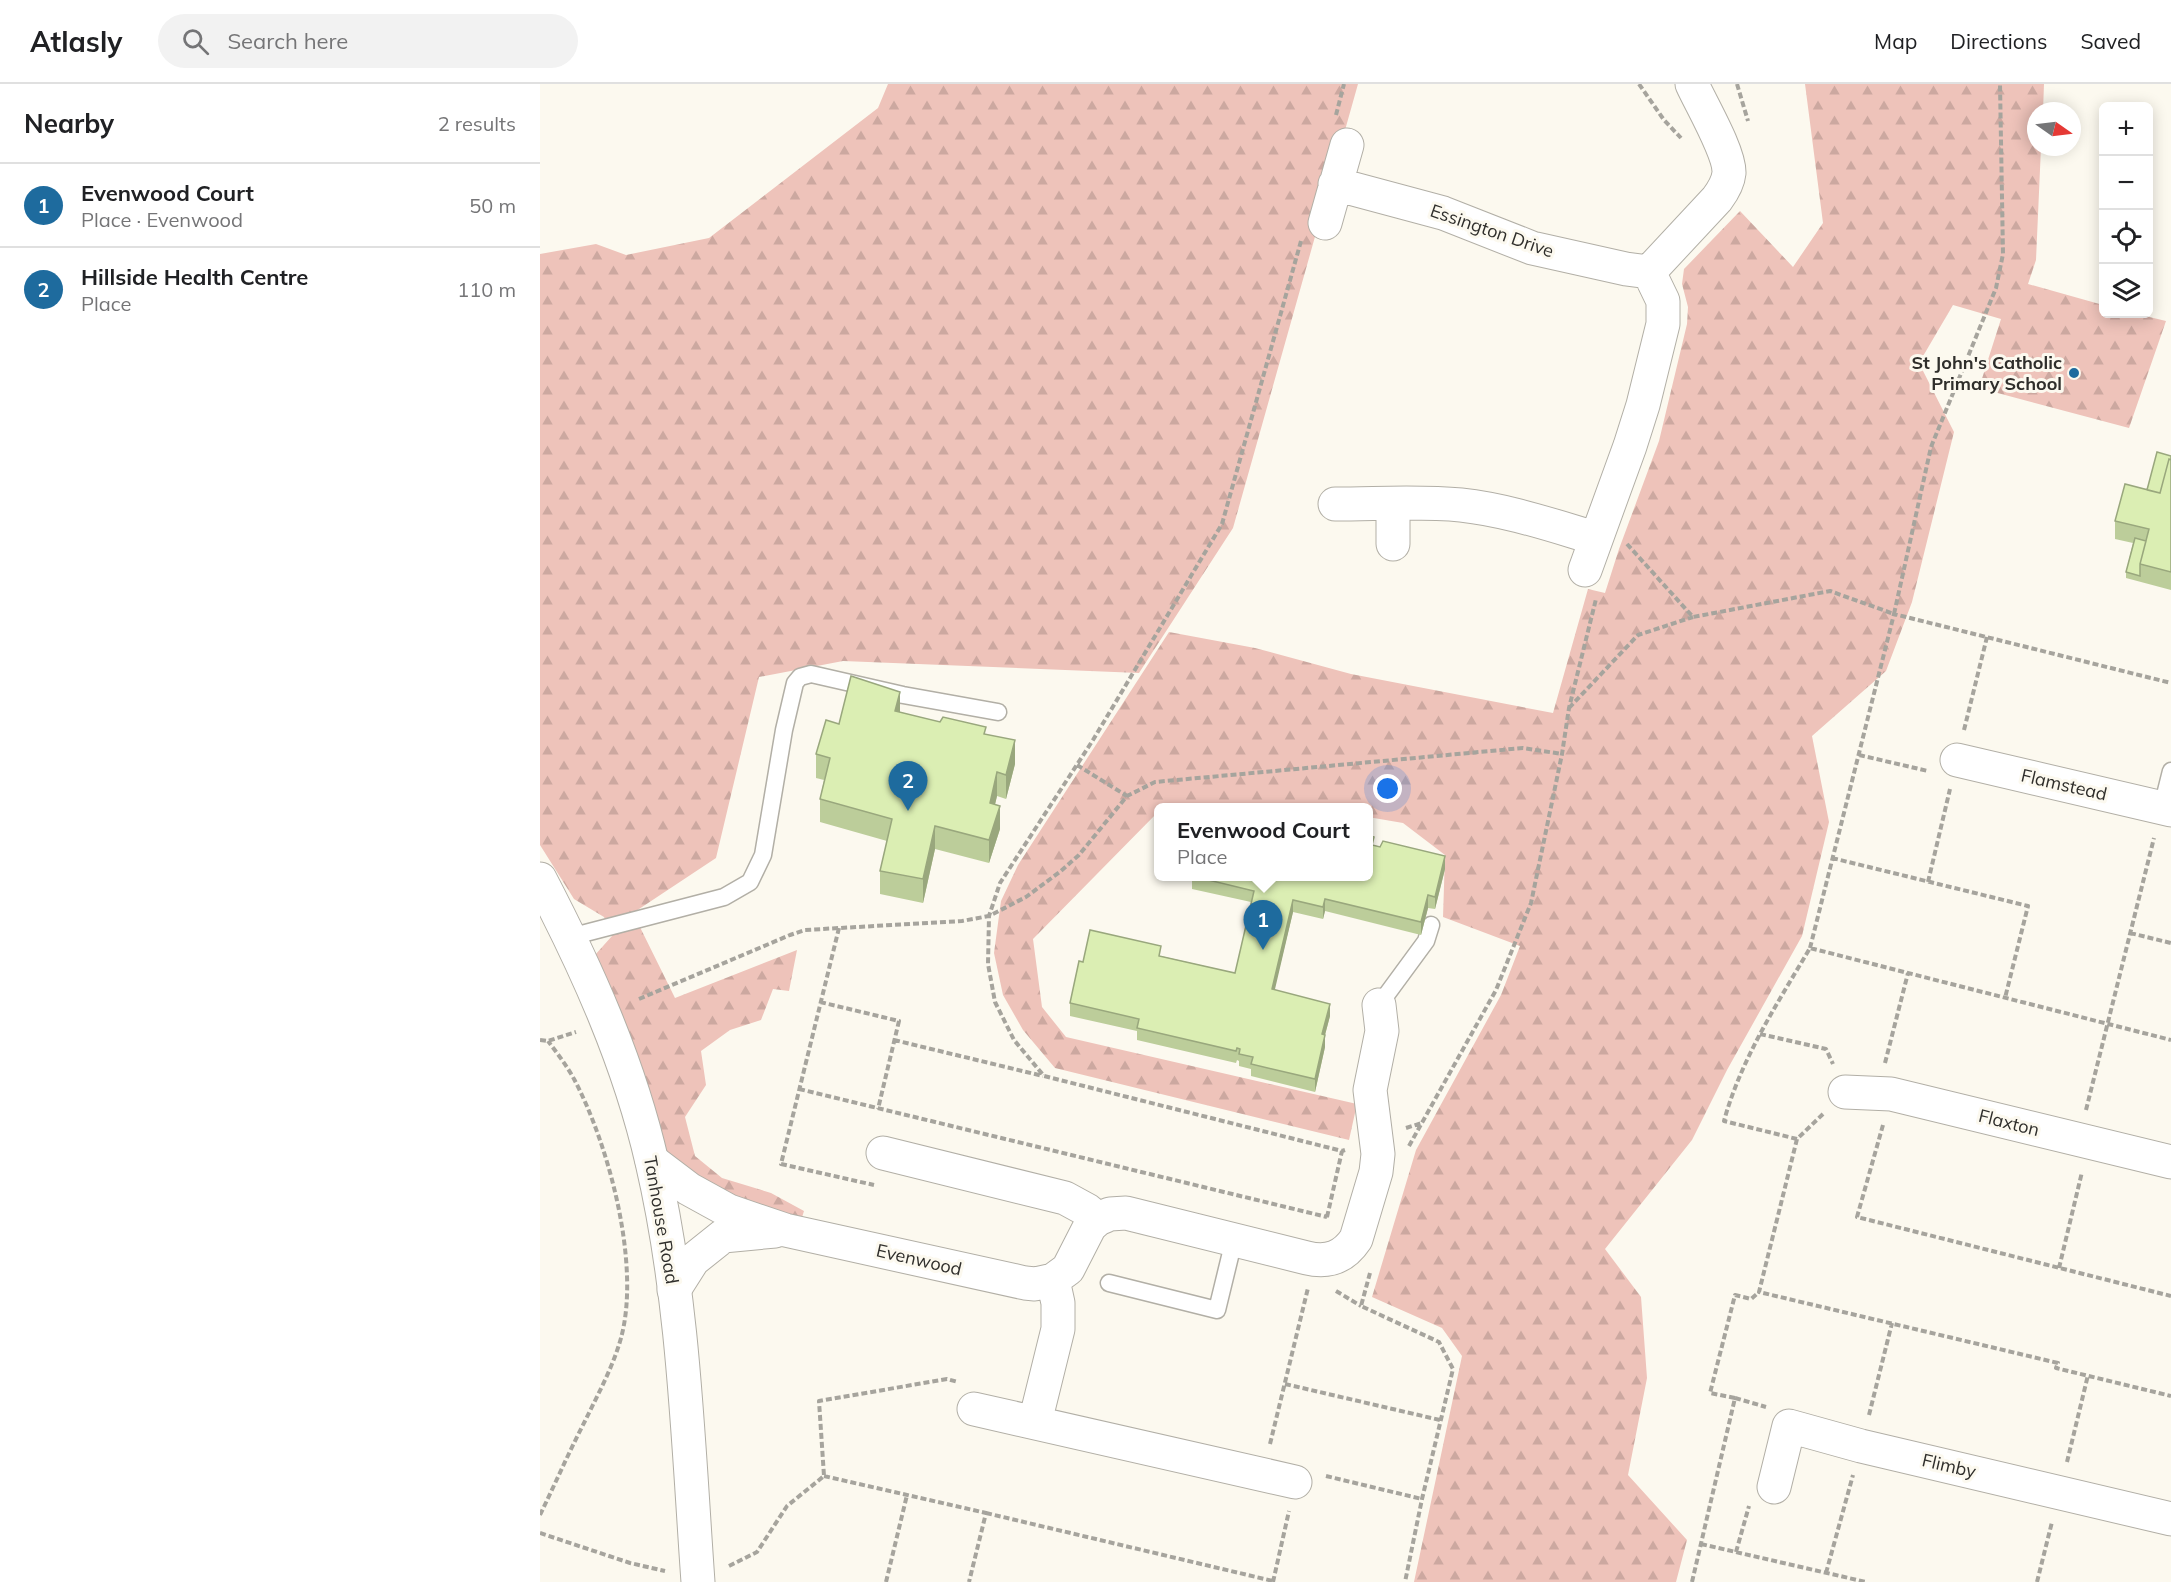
<!DOCTYPE html>
<meta charset="utf-8">
<style>
:root{--surface:#fff;--page:#f2f2f2;--text:#202124;--muted:#757577;--line:#e0e0e0;--accent:#1e6b9e}
body{margin:0;font-family:Mulish,sans-serif;background:var(--page);color:var(--text)}
.controls{position:absolute;right:18px;top:18px;display:grid;overflow:hidden;border-radius:9px;box-shadow:0 3px 15px #0003}
.controls button{width:54px;height:54px;display:grid;place-items:center;padding:0;border:0;border-bottom:2px solid var(--line);background:var(--surface);color:var(--text);font:30px sans-serif}
.compass{position:absolute;left:1487px;top:18px;width:54px;height:54px;border-radius:50%;background:var(--surface);box-shadow:0 3px 15px #0003;rotate:104deg}
.you{position:absolute;left:848px;top:705px;width:21px;height:21px;margin:-15px;border:4px solid #fff;border-radius:50%;background:#1a73e8;box-shadow:0 0 0 9px #1a73e833}
.badge{display:grid;place-items:center;width:39px;height:39px;border-radius:50%;background:var(--accent);color:#fff;font-size:20px;font-weight:700}
.pin{position:absolute;translate:-50% -50px;filter:drop-shadow(0 2px 3px #0008)}
.pin::after{content:'';position:absolute;top:32px;width:21px;height:18px;background:inherit;clip-path:polygon(0 0,100% 0,50% 100%)}
.popup{position:absolute;left:614px;top:719px;width:219px;height:78px;box-sizing:border-box;display:grid;place-content:center;border-radius:9px;background:var(--surface);filter:drop-shadow(0 2px 4px #0005);font-size:20px;white-space:nowrap;color:var(--muted)}
.popup b{font-size:22px;color:var(--text)}
.popup::after{content:'';position:absolute;left:50%;top:100%;margin-left:-12px;border:12px solid transparent;border-top-color:var(--surface)}
.list{margin:0;padding:0;list-style:none}
h2{display:flex;justify-content:space-between;align-items:center;height:78px;margin:0;padding:0 24px;font-size:26px}
h2 small{font-size:20px;font-weight:400;color:var(--muted)}
.list li{display:grid;grid-template-columns:39px 1fr auto;gap:18px;align-items:center;box-sizing:border-box;height:84px;padding:0 24px;border-top:2px solid var(--line)}
.list b{display:block;font-size:22px;white-space:nowrap}
.list p{margin:0;font-size:20px;white-space:nowrap;color:var(--muted)}
.list em{font-size:20px;font-style:normal;color:var(--muted)}
.icon{flex:none;width:33px;height:33px;fill:none;stroke:currentColor;stroke-width:2;stroke-linecap:round;stroke-linejoin:round}
.map{position:relative;flex:none;width:1631px;height:1498px;overflow:hidden}
header{display:flex;align-items:center;gap:36px;box-sizing:border-box;height:84px;padding:0 30px;background:var(--surface);border-bottom:2px solid var(--line)}
header strong{font-size:28px}
nav{display:flex;gap:33px;margin-inline-start:auto;font-size:21px}
.search{width:420px;height:54px;background:var(--page);display:flex;align-items:center;gap:15px;box-sizing:border-box;padding:0 21px;border-radius:33px;color:var(--muted);font-size:22px}
main{display:flex}
aside{flex:1;background:var(--surface)}
.map>svg:first-child{display:block}
.forest{fill:url(#forest-firs)}
.lines{fill:none;stroke-linecap:round;stroke-linejoin:round}
.service-casing{stroke:#b2afa6;stroke-width:19}
.minor-casing{stroke:#b2afa6;stroke-width:35}
.tertiary-casing{stroke:#b2afa6;stroke-width:35}
.path{stroke:#a6a49d;stroke-width:4;stroke-dasharray:6 3;stroke-linecap:butt}
.service{stroke:#fff;stroke-width:16}
.minor{stroke:#fff;stroke-width:33}
.tertiary{stroke:#fff;stroke-width:33}
.wall{fill:#bccd9a}
.shaded-wall{fill:#99a77d}
.building{fill:#dbeeb3;stroke:#99a77d;stroke-width:1.5}
.poi-dot{fill:#1e6b9e;stroke:#fcf9ef;stroke-width:2}
.labels{text-anchor:middle;stroke-width:6;stroke-linejoin:round;paint-order:stroke}
.street-label{font-size:18px;fill:#2f2e2b;stroke:#fcf9ef}
.poi-label{font-size:18px;font-weight:bold;fill:#2f2e2b;stroke:#fcf9ef;text-anchor:end}
</style>
<header>
<strong>Atlasly</strong>
<div class="search"><svg class="icon" aria-label="search" viewBox="0 0 24 24"><circle cx="10" cy="10" r="6"/><path d="M15 15l6 6"/></svg>Search here</div>
<nav><a>Map</a><a>Directions</a><a>Saved</a></nav>
</header>
<main>
<aside>
<h2>Nearby<small>2 results</small></h2>
<ul class="list">
<li><span class="badge">1</span><div><b>Evenwood Court</b><p>Place · Evenwood</p></div><em>50 m</em></li>
<li><span class="badge">2</span><div><b>Hillside Health Centre</b><p>Place</p></div><em>110 m</em></li>
</ul>
</aside>
<div class="map">
<svg width="1631" height="1498" viewBox="0 0 1631 1498">
<defs>
<pattern id="forest-firs" width="22" height="20" patternUnits="userSpaceOnUse" patternTransform="scale(1.5)"><rect width="22" height="20" fill="#eec3ba"/><path d="M5 1l3.5 6h-7zM16 11l3.5 6h-7z" fill="#cca8a0"/></pattern>
</defs>
<rect width="100%" height="100%" fill="#fcf9ef"/>
<!-- forest -->
<path class="forest" d="M 348,0 L 818,0 L 693,444 L 599,589 L 303,577 L 219,593 L 176,774 L 93,829 L 135,914 L 257,866 L 249,907 L 233,905 L 221,936 L 190,946 L 161,967 L 166,1001 L 145,1033 L 155,1072 L 182,1094 L 231,1109 L 264,1127 L 254,1159 L 116,1075 L 55,871 L 72,852 L 64,833 L 34,815 L 0,761 L 0,170 L 56,160 L 86,171 L 169,154 L 338,24 Z
M 1265,0 L 1504,0 L 1503,27 L 1496,27 L 1496,63 L 1501,63 L 1496,176 L 1488,200 L 1563,221 L 1564,230 L 1597,230 L 1626,237 L 1589,344 L 1439,304 L 1461,235 L 1413,221 L 1379,279 L 1414,348 L 1372,518 L 1346,587 L 1272,652 L 1289,738 L 1262,852 L 1187,986 L 1152,1056 L 1065,1165 L 1101,1213 L 1107,1294 L 1088,1391 L 1147,1456 L 1136,1498 L 874,1498 L 922,1272 L 902,1244 L 832,1213 L 876,1066 L 961,911 L 980,862 L 903,833 L 905,771 L 863,739 L 828,733 L 828,724 L 626,720 L 622,723 L 618,724 L 618,728 L 493,855 L 502,923 L 526,953 L 817,1020 L 809,1056 L 515,984 L 483,946 L 463,911 L 454,869 L 461,817 L 478,781 L 629,548 L 715,564 L 811,590 L 1013,629 L 1048,505 L 1065,509 L 1079,465 L 1119,357 L 1147,240 L 1148,223 L 1142,200 L 1144,185 L 1200,127 L 1253,183 L 1283,139 Z"/>
<g class="lines">
<defs>
<path id="service" d="M 1622,723 L 1631,687
M 30,853 L 184,813 L 210,798 L 223,771 L 244,646 L 255,599 L 260,593 L 271,590 L 363,611 L 458,628
M 839,921 L 886,857 L 891,841
M 569,1199 L 677,1226 L 694,1156"/>
<path id="minor" d="M 795,100 L 903,129 L 992,164 L 1086,185 L 1109,188
M 785,139 L 807,61
M 795,420 C 837,420 879,417 921,421 C 967,426 1011,441 1055,454
M 853,420 L 853,460
M 1045,486 L 1090,362 L 1103,321 L 1123,240 L 1123,217 L 1109,188 L 1177,115 C 1183,107 1188,99 1189,89 C 1190,69 1161,20 1152,0
M 1417,676 L 1631,726
M 1305,1008 L 1351,1010 L 1631,1078
M 343,1069 L 525,1114 L 547,1126 L 558,1135 L 570,1130 L 586,1129 L 767,1174 C 788,1179 804,1173 816,1155 L 836,1088 L 838,1070 L 830,1006 L 842,947 L 839,921
M 112,1077 L 149,1105 L 189,1127 L 245,1146 L 485,1199 L 495,1200 L 513,1196
M 134,1206 L 153,1176 L 183,1152 L 235,1147
M 434,1325 L 755,1398
M 495,1338 L 518,1245 L 518,1219 L 513,1196 L 528,1185 L 550,1142 L 558,1135
M 1234,1403 L 1249,1342 L 1321,1362 L 1631,1435"/>
<path id="tertiary" d="M 0,795 C 47,885 89,978 112,1078 C 144,1215 148,1358 158,1498"/>
</defs>
<!-- service casing -->
<use href="#service" class="service-casing"/>
<!-- minor casing -->
<use href="#minor" class="minor-casing"/>
<!-- tertiary casing -->
<use href="#tertiary" class="tertiary-casing"/>
<!-- path -->
<path class="path" d="M 1099,0 L 1124,36 L 1141,54
M 1197,0 L 1208,37
M 796,31 L 804,0
M 761,157 L 682,440 L 553,656 L 460,799 L 449,832 L 448,880 L 455,918 L 474,956 L 504,992 L 802,1067 L 805,1066
M 1087,460 L 1153,533 L 1290,507 L 1354,530 L 1391,363 L 1456,204 L 1463,170 L 1460,0
M 1029,624 L 1098,551 L 1153,533
M 1424,646 L 1447,553
M 1319,671 L 1388,687
M 537,681 L 587,712
M 1292,774 L 1488,822 L 1465,914
M 1388,798 L 1410,705
M 299,844 L 241,1080 L 334,1101
M 1590,849 L 1631,859
M 1270,864 L 1354,530 L 1631,599
M 99,915 L 250,851 L 265,846 L 422,837 L 449,832 L 486,813 L 521,787 L 539,771 L 587,712 L 615,698 L 983,664 L 1022,670
M 280,918 L 359,937 L 338,1025
M 1220,950 L 1286,965 L 1293,980
M 0,956 L 8,957 L 36,948
M 354,956 L 503,992
M 1345,979 L 1368,889
M 259,1005 L 787,1133
M 1546,1026 L 1614,754
M 1283,1030 L 1257,1055 L 1184,1037 C 1201,975 1237,920 1270,864 L 1631,956
M 1343,1041 L 1317,1133 L 1631,1212
M 866,1044 L 882,1039
M 1257,1055 L 1219,1208 L 1518,1279 L 1516,1284 L 1631,1312
M 869,1062 L 956,906 L 991,819 L 1022,670 L 1029,624 L 1056,515
M 787,1133 L 802,1067
M 1519,1184 L 1542,1088
M 830,1189 L 821,1222 L 899,1258 L 913,1285 L 882,1415 L 865,1498
M 796,1207 L 821,1222
M 745,1300 L 900,1336
M 1195,1314 L 1226,1323
M 1329,1331 L 1352,1239
M 730,1360 L 768,1204
M 1527,1378 L 1548,1291
M 284,1392 L 446,1429 L 429,1498
M 786,1392 L 882,1415
M 446,1429 L 733,1497
M 0,1431 C 15,1400 29,1368 45,1337 C 58,1310 73,1283 81,1254 C 101,1181 69,1061 34,995 C 27,982 17,969 8,957
M 0,1449 L 90,1479 L 125,1487
M 1161,1460 L 1326,1498
M 1196,1468 L 1209,1422
M 189,1482 L 217,1468 L 247,1422 L 284,1392 L 279,1317 L 407,1295 L 418,1298
M 1286,1489 L 1313,1391
M 346,1498 L 367,1411
M 733,1498 L 749,1427
M 1152,1498 L 1195,1314 L 1170,1309 L 1195,1211 L 1211,1215 L 1219,1208
M 1497,1498 L 1512,1438"/>
<!-- service -->
<use href="#service" class="service"/>
<!-- minor -->
<use href="#minor" class="minor"/>
<!-- tertiary -->
<use href="#tertiary" class="tertiary"/>
</g>
<!-- wall -->
<path class="wall" d="M 1631,372 L 1631,506 L 1586,494 L 1586,488 L 1593,459 L 1575,455 L 1575,437 L 1607,406 Z
M 360,628 L 446,650 L 475,680 L 466,715 L 457,712 L 455,720 L 460,745 L 449,779 L 395,765 L 383,819 L 340,810 L 340,787 L 347,757 L 280,738 L 280,715 L 284,696 L 276,694 L 276,670 L 299,640 Z
M 834,761 L 905,785 L 895,825 L 888,824 L 881,851 L 785,827 L 783,835 L 753,828 L 734,906 L 790,932 L 785,951 L 785,963 L 775,1008 L 711,992 L 711,985 L 699,982 L 699,977 L 697,976 L 696,979 L 597,956 L 597,947 L 530,932 L 530,919 L 543,878 L 621,872 L 695,889 L 711,818 L 652,805 L 652,792 Z"/>
<!-- shaded-wall -->
<path class="shaded-wall" d="M 360,608 L 360,632 L 355,627 Z
M 475,656 L 475,680 L 466,715 L 466,691 Z
M 457,688 L 457,712 L 450,742 L 450,719 Z
M 460,722 L 460,745 L 449,779 L 449,756 Z
M 395,742 L 395,765 L 383,819 L 383,795 Z
M 905,772 L 905,785 L 895,825 L 895,813 Z
M 888,811 L 888,824 L 881,851 L 881,838 Z
M 785,815 L 785,827 L 783,835 L 783,823 Z
M 753,816 L 753,828 L 732,918 L 732,905 Z
M 790,920 L 790,932 L 782,962 L 782,950 Z
M 785,951 L 785,963 L 775,1008 L 775,995 Z"/>
<!-- building -->
<path class="building" d="M 1617,368 L 1631,372 L 1631,376 L 1629,375 L 1620,409 L 1607,406 Z
M 1629,375 L 1631,376 L 1631,488 L 1600,480 L 1609,445 L 1575,437 L 1585,400 L 1620,409 Z
M 1595,454 L 1606,457 L 1600,480 L 1600,492 L 1586,488 Z
M 311,592 L 360,608 L 355,627 L 400,638 L 403,633 L 446,643 L 444,650 L 475,656 L 466,691 L 457,688 L 450,719 L 460,722 L 449,756 L 395,742 L 383,795 L 340,787 L 352,735 L 280,715 L 290,674 L 276,670 L 286,636 L 299,640 Z
M 828,751 L 834,753 L 832,761 L 840,763 L 843,757 L 905,772 L 895,813 L 888,811 L 881,838 L 785,815 L 783,823 L 753,816 L 732,905 L 790,920 L 782,950 L 785,951 L 775,995 L 711,980 L 713,973 L 699,970 L 700,965 L 697,964 L 696,967 L 597,944 L 599,935 L 530,919 L 539,877 L 543,878 L 550,846 L 621,862 L 619,872 L 695,889 L 714,807 L 652,792 L 828,792 Z"/>
<!-- markers -->
<circle class="poi-dot" cx="1534" cy="289" r="6"/>
<g class="labels">
<!-- street labels -->
<g class="street-label">
<text transform="translate(952 147) rotate(19)" y="6">Essington Drive</text>
<text transform="translate(1524 701) rotate(13)" y="6">Flamstead</text>
<text transform="translate(1469 1039) rotate(14)" y="6">Flaxton</text>
<text transform="translate(121 1136) rotate(80)" y="6">Tanhouse Road</text>
<text transform="translate(379 1176) rotate(13)" y="6">Evenwood</text>
<text transform="translate(1409 1382) rotate(13)" y="6">Flimby</text>
</g>
<!-- poi labels -->
<g class="poi-label">
<text x="1522" y="285">St John's Catholic<tspan x="1522" dy="21">Primary School</tspan></text>
</g>
</g>
</svg>
<div class="controls">
<button>+</button>
<button>−</button>
<button><svg class="icon" aria-label="locate" viewBox="0 0 24 24"><circle cx="12" cy="12" r="6"/><path d="M12 2v4M12 18v4M2 12h4M18 12h4"/></svg></button>
<button><svg class="icon" aria-label="layers" viewBox="0 0 24 24"><path d="M12 4l9 5-9 5-9-5zM3 14l9 5 9-5"/></svg></button>
</div>
<svg class="compass" viewBox="-18 -18 36 36"><path d="M0-13l5 13h-10z" fill="#e53935"/><path d="M0 13l5-13h-10z" fill="#757577"/></svg>
<div class="you"></div>
<div class="pin badge" style="left:723px;top:866px">1</div>
<div class="popup"><b>Evenwood Court</b>Place</div>
<div class="pin badge" style="left:368px;top:727px">2</div>
</div>
</main>
